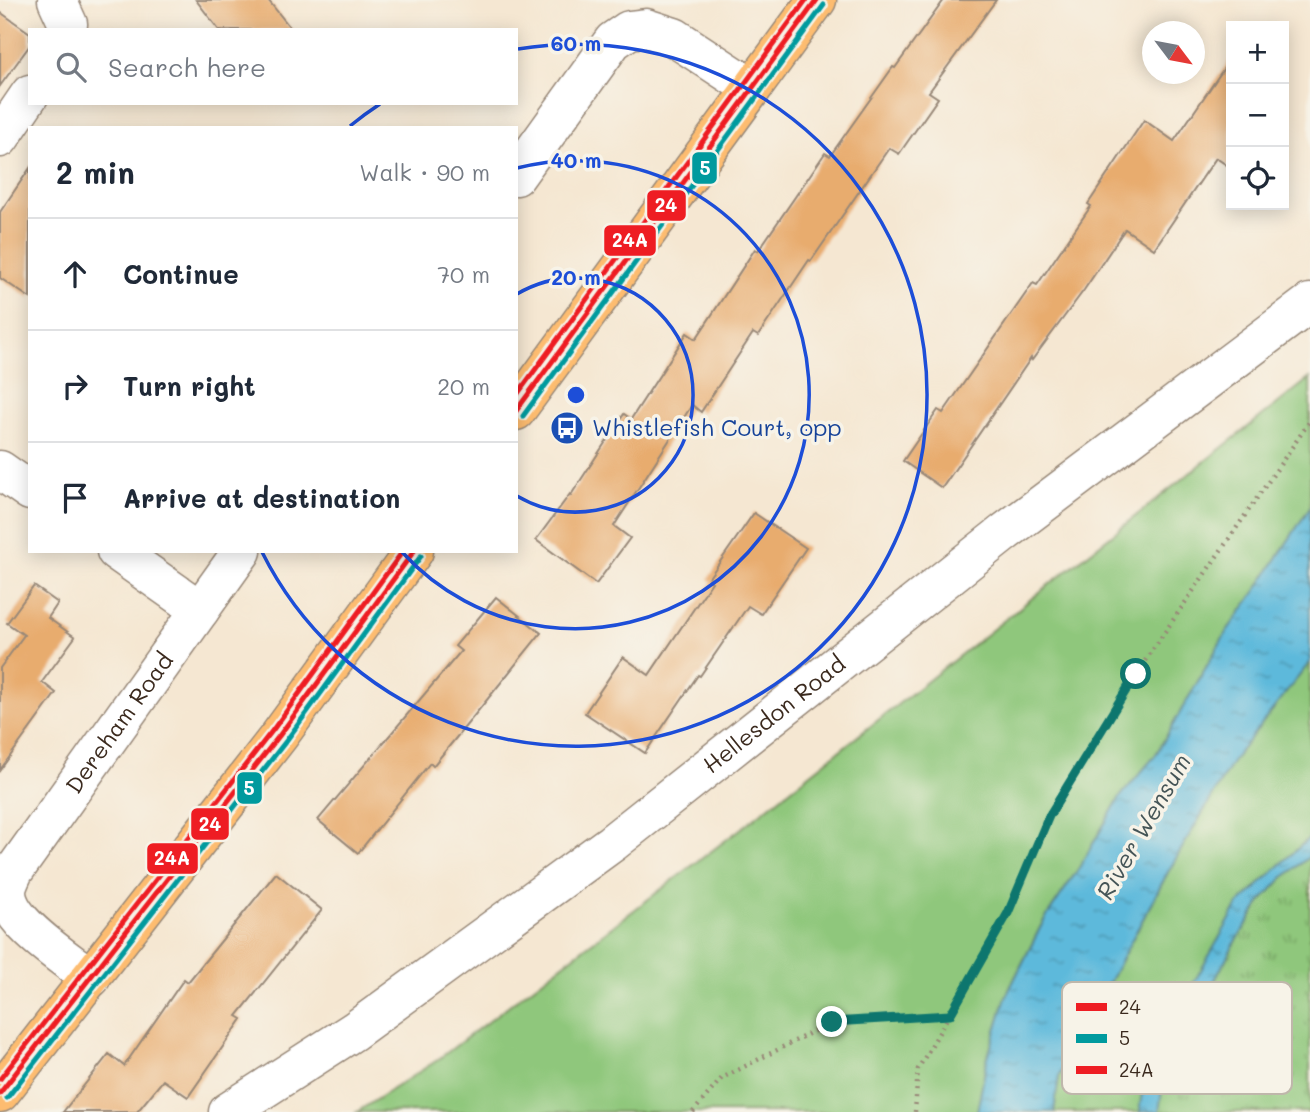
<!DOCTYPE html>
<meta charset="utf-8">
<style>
:root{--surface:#fff;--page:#f6f6f7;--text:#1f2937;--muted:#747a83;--line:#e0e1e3}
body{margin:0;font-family:Mali,sans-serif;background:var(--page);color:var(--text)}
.controls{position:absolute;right:21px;top:21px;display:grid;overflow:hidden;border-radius:0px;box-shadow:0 4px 18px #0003}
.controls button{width:63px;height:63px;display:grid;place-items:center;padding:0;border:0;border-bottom:2px solid var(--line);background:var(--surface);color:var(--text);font:35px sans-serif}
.compass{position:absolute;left:1142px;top:21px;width:63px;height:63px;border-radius:50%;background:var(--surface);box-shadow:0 4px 18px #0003;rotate:122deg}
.stop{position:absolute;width:21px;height:21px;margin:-16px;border:5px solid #0f766e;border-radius:50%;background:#fff}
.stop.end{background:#0f766e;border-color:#fff;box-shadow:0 2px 7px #0008}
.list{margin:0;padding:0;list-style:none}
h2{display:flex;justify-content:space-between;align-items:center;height:91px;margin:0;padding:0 28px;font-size:30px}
h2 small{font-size:23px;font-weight:400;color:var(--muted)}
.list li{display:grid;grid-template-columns:46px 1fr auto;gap:21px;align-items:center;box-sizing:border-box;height:112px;padding:0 28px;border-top:2px solid var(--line)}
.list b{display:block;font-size:26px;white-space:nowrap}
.list em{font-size:23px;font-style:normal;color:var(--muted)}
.icon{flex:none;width:38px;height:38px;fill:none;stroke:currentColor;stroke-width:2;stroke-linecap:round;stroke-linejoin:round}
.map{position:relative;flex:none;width:1310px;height:1112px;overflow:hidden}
.search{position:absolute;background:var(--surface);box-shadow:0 4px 18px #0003;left:28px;top:28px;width:490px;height:77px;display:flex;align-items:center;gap:18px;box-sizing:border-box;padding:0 24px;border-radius:0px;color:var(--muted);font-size:26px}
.panel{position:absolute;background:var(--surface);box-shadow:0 4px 18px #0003;left:28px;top:126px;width:490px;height:427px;border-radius:0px}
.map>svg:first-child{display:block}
.green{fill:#8fc77b;stroke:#65784c;stroke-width:2}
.park{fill:url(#park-tufts);stroke:#65784c;stroke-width:2}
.water{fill:url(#water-ripples);stroke:#4c727c;stroke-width:2}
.building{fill:#e8ac6e}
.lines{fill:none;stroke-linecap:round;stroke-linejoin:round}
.minor-casing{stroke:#988878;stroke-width:41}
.trunk-casing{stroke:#988878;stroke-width:41}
.path{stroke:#988878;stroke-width:4.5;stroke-dasharray:2 5;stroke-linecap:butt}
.minor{stroke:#fff;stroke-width:38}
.trunk{stroke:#fdbc6f;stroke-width:38}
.bus-1-casing{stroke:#f7f3e8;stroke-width:10}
.bus-2-casing{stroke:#f7f3e8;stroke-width:10}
.bus-3-casing{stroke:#f7f3e8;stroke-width:10}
.bus-1{stroke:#ee1d23;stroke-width:5}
.bus-2{stroke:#009a9e;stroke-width:5}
.bus-3{stroke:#ee1d23;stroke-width:5}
.route{stroke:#0f766e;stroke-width:9}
.ring{fill:none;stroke:#1d4ed8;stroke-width:3.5}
.labels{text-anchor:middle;stroke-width:7;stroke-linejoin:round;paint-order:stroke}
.transit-label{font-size:23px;fill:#164399;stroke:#f7f3e8;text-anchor:start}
.street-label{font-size:23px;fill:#3b2a1e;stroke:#f7f3e8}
.water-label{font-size:24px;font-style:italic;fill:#455557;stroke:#f7f3e8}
.key{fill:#f7f3e8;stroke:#bfb7ab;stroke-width:2}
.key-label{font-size:19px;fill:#3b2a1e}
.centre{fill:#1d4ed8;stroke:#f7f3e8;stroke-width:3.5}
.ring-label{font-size:21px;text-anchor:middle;font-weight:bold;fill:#1d4ed8;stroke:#f7f3e8;stroke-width:7;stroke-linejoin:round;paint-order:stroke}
.line-badge{stroke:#f7f3e8;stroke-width:2.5}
.badge-label{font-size:19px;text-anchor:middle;font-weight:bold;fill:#fff}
</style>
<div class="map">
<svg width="1310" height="1112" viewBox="0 0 1310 1112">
<defs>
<pattern id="park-tufts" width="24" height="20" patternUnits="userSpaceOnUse" patternTransform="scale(1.75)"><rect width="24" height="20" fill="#8fc77b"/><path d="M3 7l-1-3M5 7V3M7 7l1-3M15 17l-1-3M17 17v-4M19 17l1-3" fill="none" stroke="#76a264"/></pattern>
<pattern id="water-ripples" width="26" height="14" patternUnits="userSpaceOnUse" patternTransform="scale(1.75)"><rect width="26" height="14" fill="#5db9db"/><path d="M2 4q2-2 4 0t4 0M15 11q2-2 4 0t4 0" fill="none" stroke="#4e97b1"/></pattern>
</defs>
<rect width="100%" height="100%" fill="#f7f3e8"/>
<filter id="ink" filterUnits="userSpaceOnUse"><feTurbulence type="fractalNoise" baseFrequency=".0143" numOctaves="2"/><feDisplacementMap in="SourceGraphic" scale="14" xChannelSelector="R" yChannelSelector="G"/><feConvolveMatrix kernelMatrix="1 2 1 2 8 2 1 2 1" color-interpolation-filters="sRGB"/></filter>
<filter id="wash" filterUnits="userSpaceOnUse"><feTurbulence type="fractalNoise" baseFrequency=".00686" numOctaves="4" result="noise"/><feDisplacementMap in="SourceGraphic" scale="28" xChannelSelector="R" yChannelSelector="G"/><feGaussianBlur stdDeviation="1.57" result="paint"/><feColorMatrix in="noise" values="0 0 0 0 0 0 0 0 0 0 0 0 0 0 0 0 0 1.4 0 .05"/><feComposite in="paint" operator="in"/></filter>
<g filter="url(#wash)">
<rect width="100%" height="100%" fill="#f5e7d2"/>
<!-- green -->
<path class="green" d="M 1310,378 L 1310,507 L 1256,591 L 1227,631 L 1155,756 L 1120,797 L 1079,868 L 1043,922 L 1007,994 L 987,1060 L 977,1112 L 357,1112 L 436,1061 L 743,827 Z
M 1310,662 L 1310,837 L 1238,905 L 1140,1105 L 1140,1112 L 1054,1112 L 1059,1076 L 1168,872 L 1234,759 Z"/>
<!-- park -->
<path class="park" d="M 1310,856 L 1310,1112 L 1159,1112 L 1163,1080 L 1229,953 L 1262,900 L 1283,878 Z"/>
<!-- water -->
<path class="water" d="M 1310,507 L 1310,662 L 1234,759 L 1168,872 L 1059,1076 L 1054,1112 L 977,1112 L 987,1060 L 1007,994 L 1043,922 L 1079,868 L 1120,797 L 1155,756 L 1227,631 L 1256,591 Z
M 1310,837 L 1310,856 L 1283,878 L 1262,900 L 1229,953 L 1163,1080 L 1159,1112 L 1140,1112 L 1140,1105 L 1145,1075 L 1164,1035 L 1238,905 Z"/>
<g id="blocks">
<!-- building -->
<path class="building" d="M 196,0 L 268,0 L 292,30 L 219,30 Z
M 944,0 L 996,0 L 929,92 L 938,98 L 899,154 L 889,148 L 811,261 L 809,260 L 758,336 L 753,333 L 701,412 L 692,405 L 614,526 L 630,538 L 596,584 L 536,540 L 570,494 L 571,495 L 624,414 L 631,419 L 687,333 L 696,339 L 755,249 L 758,251 L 825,153 L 830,156 L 893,67 L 895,68 Z
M 0,12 L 30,33 L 30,45 L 0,86 Z
M 1231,58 L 1231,168 L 1216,158 L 1154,249 L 1125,229 L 1084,290 L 1032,360 L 1031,358 L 942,488 L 903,461 L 938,410 L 943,413 L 1033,283 L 1037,285 L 1091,206 L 1088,204 L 1144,120 L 1174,141 Z
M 30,168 L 30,298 L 0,278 L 0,212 Z
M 754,513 L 806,548 L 761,614 L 748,606 L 700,676 L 698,675 L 645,753 L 585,713 L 623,657 L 649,675 L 712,582 L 708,579 Z
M 34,586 L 58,603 L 48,618 L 75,637 L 42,682 L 56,693 L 0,770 L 0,668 L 24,635 L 7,623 Z
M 496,597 L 541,633 L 469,722 L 433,766 L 430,763 L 358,853 L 318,820 L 461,651 L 455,646 Z
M 276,873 L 322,910 L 237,1016 L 242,1019 L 188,1097 L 163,1080 L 137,1112 L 63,1112 L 109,1054 L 124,1066 L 184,979 L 188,982 Z"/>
</g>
</g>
<g filter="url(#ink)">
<use href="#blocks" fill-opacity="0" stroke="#988878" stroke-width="2"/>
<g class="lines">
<defs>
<g id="minor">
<path d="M 57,0 L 68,24 L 66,30"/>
<path d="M 0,138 L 30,94"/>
<path d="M 516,176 L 613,41 L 629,30 L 646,28 L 674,37 L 752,88"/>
<path d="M 0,470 L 30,491"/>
<path d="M 116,551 L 200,610"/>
<path id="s1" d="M 91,978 C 67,959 8,923 7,892 C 7,885 11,878 14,871 L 242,551"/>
<path id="s2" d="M 228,1112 L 354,1031 L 612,843 L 1005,532 L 1310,303"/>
</g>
<path id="trunk" d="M 516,411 L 817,0
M 0,1093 L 279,736 L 414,551"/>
</defs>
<!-- minor casing -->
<use href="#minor" class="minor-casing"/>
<!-- trunk casing -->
<use href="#trunk" class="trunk-casing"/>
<!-- path -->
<path class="path" d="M 693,1112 L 722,1078 L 832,1022 L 949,1015
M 915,1112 L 918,1069 L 1008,913 L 1049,816 L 1136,674 L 1310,421"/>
<!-- minor -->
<use href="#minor" class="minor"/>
<!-- trunk -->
<use href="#trunk" class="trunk"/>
<defs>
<path id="bus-1" d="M 516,411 L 817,0
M 0,1093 L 279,736 L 414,551"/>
<path id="bus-2" d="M 523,416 L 824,5
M 7,1098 L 286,741 L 421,556"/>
<path id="bus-3" d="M 516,396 L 806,0
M 0,1079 L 272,731 L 403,551"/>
</defs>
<!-- bus-1 casing -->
<use href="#bus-1" class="bus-1-casing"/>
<!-- bus-2 casing -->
<use href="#bus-2" class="bus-2-casing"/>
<!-- bus-3 casing -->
<use href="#bus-3" class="bus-3-casing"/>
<!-- bus-1 -->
<use href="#bus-1" class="bus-1"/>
<!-- bus-2 -->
<use href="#bus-2" class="bus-2"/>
<!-- bus-3 -->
<use href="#bus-3" class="bus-3"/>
</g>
</g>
<g class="lines" filter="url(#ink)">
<!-- route -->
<path class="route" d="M 832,1022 L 950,1015 L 1008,913 L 1049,816 L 1136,674"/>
</g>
<!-- distance rings -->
<g class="ring">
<path d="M517 294A117 117 0 1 1 517 496"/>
<path d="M517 168A234 234 0 1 1 402 552"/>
<path d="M350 126A351 351 0 0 1 380 104M518 49A351 351 0 1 1 262 552"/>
</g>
<!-- icons -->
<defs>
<symbol id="bus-disc" viewBox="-11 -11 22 22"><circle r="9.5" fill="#1a4fb4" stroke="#f7f3e8"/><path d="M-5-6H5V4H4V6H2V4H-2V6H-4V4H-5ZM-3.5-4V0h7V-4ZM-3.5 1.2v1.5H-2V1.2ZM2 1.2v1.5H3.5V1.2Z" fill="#fff"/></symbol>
</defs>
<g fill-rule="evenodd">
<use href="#bus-disc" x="548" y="409" width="38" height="38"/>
</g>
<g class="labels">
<!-- transit labels -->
<g class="transit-label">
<text x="592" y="436">Whistlefish Court, opp</text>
</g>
<!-- street labels -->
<g class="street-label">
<text dy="8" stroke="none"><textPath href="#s2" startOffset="676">Hellesdon Road</textPath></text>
<text dy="8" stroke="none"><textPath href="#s1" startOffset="327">Dereham Road</textPath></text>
</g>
<!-- water labels -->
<g class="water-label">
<text transform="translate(1144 827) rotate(-60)" y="8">River Wensum</text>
</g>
</g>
<!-- legend -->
<rect x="1062" y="982" width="230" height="112" rx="10" class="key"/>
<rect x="1076" y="1003" width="31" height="8" fill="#ee1d23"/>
<rect x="1076" y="1034" width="31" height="9" fill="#009a9e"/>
<rect x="1076" y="1066" width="31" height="8" fill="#ee1d23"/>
<g class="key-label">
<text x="1119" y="1014">24</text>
<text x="1119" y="1045">5</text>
<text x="1119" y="1077">24A</text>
</g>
<circle cx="576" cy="395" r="10" class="centre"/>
<g class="ring-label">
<text x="576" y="51">60 m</text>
<text x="576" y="168">40 m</text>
<text x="576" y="285">20 m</text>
</g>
<g class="line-badge">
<rect x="691" y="151" width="27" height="34" rx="7" fill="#009a9e"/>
<rect x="646" y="189" width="41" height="33" rx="7" fill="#ee1d23"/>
<rect x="603" y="224" width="54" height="33" rx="7" fill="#ee1d23"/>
<rect x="236" y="771" width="27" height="34" rx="7" fill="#009a9e"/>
<rect x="190" y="807" width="40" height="34" rx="7" fill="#ee1d23"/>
<rect x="146" y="842" width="53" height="33" rx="7" fill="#ee1d23"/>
</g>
<g class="badge-label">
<text x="705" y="175">5</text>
<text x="666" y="212">24</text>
<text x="630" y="247">24A</text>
<text x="249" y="795">5</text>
<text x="210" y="831">24</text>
<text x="172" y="865">24A</text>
</g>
</svg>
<div class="controls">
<button>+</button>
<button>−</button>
<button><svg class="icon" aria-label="locate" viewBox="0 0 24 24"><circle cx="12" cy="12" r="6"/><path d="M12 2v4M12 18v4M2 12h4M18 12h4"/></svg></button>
</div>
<svg class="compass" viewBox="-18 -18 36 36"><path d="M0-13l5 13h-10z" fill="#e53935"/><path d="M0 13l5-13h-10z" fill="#747a83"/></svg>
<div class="stop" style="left:1136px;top:674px"></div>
<div class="stop end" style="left:832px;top:1022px"></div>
<div class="search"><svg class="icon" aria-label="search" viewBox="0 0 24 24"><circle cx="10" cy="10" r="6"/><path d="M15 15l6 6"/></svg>Search here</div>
<section class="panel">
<h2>2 min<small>Walk · 90 m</small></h2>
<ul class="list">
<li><svg class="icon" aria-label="ahead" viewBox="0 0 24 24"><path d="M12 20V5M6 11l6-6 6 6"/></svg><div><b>Continue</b></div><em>70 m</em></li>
<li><svg class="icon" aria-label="right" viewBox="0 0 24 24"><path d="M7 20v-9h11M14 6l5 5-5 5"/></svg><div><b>Turn right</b></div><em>20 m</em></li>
<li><svg class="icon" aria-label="arrive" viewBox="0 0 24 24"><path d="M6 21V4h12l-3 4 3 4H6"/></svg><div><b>Arrive at destination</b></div></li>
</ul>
</section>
</div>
